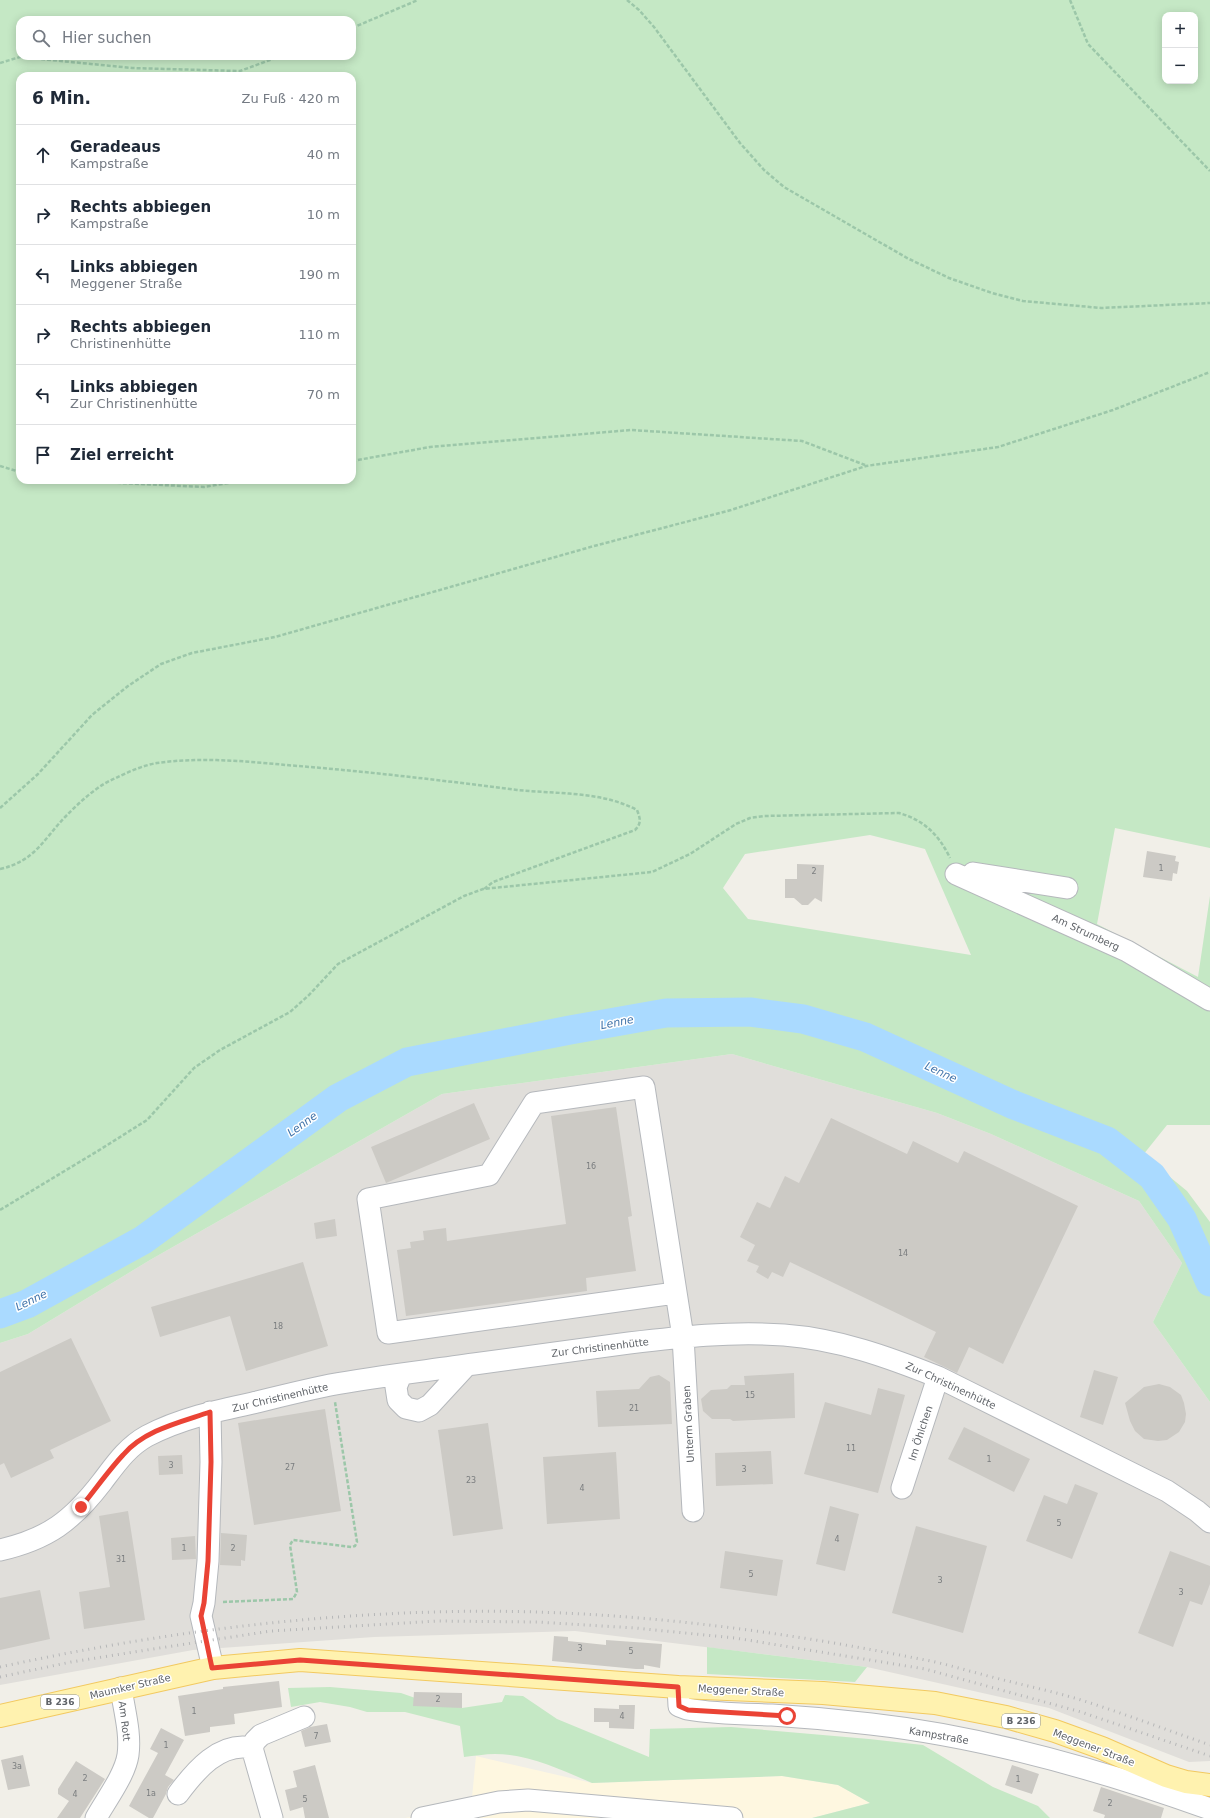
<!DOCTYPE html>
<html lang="de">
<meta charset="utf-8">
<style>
:root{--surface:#fff;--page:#f6f6f7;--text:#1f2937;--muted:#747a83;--line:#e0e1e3}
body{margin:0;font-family:"DejaVu Sans",sans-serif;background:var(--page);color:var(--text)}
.controls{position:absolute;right:12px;top:12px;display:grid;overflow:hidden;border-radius:8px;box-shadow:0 2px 10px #0003}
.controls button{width:36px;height:36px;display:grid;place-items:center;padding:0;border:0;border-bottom:1px solid var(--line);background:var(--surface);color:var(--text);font:20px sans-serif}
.stop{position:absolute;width:12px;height:12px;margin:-9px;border:3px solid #ea4335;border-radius:50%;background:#fff}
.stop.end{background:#ea4335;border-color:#fff;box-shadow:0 1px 4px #0008}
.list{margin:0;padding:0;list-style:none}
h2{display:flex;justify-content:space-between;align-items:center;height:52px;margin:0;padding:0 16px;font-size:17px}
h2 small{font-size:13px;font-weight:400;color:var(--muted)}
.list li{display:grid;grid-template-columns:26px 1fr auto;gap:12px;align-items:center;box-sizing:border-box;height:60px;padding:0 16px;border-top:1px solid var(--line)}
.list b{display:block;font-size:15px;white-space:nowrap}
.list p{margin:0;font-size:13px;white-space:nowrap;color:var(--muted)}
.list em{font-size:13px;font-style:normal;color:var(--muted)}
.icon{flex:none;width:22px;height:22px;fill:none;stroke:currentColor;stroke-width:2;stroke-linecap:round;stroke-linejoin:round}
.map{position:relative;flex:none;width:1210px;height:1818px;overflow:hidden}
.search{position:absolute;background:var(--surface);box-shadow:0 2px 10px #0003;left:16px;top:16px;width:340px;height:44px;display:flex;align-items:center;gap:10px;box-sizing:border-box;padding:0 14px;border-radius:12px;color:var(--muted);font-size:15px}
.panel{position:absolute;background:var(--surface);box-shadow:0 2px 10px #0003;left:16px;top:72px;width:340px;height:412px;border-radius:12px}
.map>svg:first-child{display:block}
.commercial{fill:#fef7e0}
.industrial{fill:#e0deda}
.green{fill:#c5e8c5;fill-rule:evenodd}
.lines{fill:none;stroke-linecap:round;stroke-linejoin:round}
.river{stroke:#aadaff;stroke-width:29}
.building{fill:#cccac5}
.minor-casing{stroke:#b5b8bc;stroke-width:23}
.major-casing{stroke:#f2c960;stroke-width:24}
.path{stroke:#9cc7a9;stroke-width:2.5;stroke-dasharray:4 2;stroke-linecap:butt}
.minor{stroke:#fff;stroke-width:21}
.major{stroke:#fff2af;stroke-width:22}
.rail{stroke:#b6b7b8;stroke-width:3;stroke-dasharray:1 5;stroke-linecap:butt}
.route{stroke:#ea4335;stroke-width:5}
.labels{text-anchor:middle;stroke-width:3;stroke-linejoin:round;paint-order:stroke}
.number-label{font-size:8px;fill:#7a7d7f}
.shield{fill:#fff;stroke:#8f9295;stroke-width:1}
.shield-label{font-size:9px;font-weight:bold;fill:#5f6368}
.street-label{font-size:10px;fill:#5f6368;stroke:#fff}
.water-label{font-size:11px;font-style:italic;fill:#4174aa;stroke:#fff}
</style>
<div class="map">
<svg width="1210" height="1818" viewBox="0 0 1210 1818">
<rect width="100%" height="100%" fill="#f1efe8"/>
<!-- commercial -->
<path class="commercial" d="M 476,1756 L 592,1783 L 782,1776 L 838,1785 L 870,1803 L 812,1818 L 405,1818 L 471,1808 Z"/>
<!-- industrial -->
<path class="industrial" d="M 732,1054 L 937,1113 L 991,1134 L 1139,1201 L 1182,1263 L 1153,1322 L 1210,1402 L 1210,1761 L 1189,1762 L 1049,1708 L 867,1667 L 575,1631 L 374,1637 L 193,1650 L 0,1685 L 0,1343 L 28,1334 L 150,1260 L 442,1094 Z"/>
<!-- green -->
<path class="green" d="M 0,0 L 1210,0 L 1210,848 L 1115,828 L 1097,924 L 1198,977 L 1210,896 L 1210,1125 L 1167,1125 L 1143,1155 L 1187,1191 L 1210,1222 L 1210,1402 L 1153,1322 L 1182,1263 L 1139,1201 L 991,1134 L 937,1113 L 732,1054 L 442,1094 L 150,1260 L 28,1334 L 0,1343 ZM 1165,15 L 1195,15 L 1195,81 L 1165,81 ZM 20,20 L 352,20 L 352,56 L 20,56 ZM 20,76 L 352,76 L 352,480 L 20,480 ZM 870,835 L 925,849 L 971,955 L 748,919 L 723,888 L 745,854 Z
M 707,1647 L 867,1667 L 855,1682 L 707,1674 Z
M 330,1687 L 401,1693 L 418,1699 L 462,1708 L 502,1702 L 505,1695 L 523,1696 L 557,1719 L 649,1757 L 650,1729 L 731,1727 L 869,1739 L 923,1745 L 993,1787 L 1038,1806 L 1050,1818 L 812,1818 L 870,1803 L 838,1785 L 782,1776 L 592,1783 C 562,1770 528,1754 495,1754 C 485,1754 474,1756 464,1757 L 460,1726 L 405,1712 L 367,1712 L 350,1707 L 320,1702 L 291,1707 L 288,1688 Z"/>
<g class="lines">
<!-- river -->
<path class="river" d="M 0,1314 L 27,1304 L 143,1240 L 338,1098 L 407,1062 L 570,1030 L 666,1013 L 750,1012 L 803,1019 L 865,1037 L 1014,1105 L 1107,1141 L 1152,1176 L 1182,1219 L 1210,1282"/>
</g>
<!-- building -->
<path class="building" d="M 1147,851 L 1176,856 L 1175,861 L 1179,862 L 1177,874 L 1173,873 L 1172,881 L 1143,877 Z
M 797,864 L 824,865 L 822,902 L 815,898 L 808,905 L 802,905 L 794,898 L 785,898 L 785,879 L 797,879 Z
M 474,1103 L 490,1139 L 386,1183 L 371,1147 Z
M 616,1107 L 632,1216 L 628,1217 L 636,1271 L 586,1278 L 587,1291 L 406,1316 L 397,1250 L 411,1248 L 410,1242 L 424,1240 L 423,1231 L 446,1228 L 447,1241 L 566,1224 L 551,1116 Z
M 831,1118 L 907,1154 L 913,1141 L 958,1163 L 964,1151 L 1078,1206 L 1003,1364 L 969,1347 L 957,1373 L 924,1357 L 936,1332 L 790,1262 L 783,1277 L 772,1272 L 768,1279 L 756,1272 L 759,1266 L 747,1261 L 755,1245 L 740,1237 L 757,1202 L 770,1208 L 785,1176 L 799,1183 Z
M 335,1219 L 337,1236 L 316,1239 L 314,1223 Z
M 303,1262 L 328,1346 L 246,1371 L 230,1316 L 160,1337 L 151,1307 Z
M 71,1338 L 111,1421 L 50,1450 L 54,1458 L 11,1478 L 4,1463 L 0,1465 L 0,1372 Z
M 1094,1370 L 1118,1377 L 1103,1425 L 1080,1417 Z
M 794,1373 L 795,1418 L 733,1421 L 730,1419 L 712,1419 L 703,1411 L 701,1399 L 711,1390 L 727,1389 L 731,1385 L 745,1385 L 744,1376 Z
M 659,1375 L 670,1382 L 672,1424 L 598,1427 L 596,1391 L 639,1389 L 650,1377 Z
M 1159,1384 L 1170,1387 L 1181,1395 L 1184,1403 L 1186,1414 L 1185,1422 L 1179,1432 L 1167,1440 L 1158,1441 L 1144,1439 L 1135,1431 L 1130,1421 L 1125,1403 L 1144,1387 Z
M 878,1388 L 905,1395 L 878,1493 L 804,1474 L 825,1402 L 871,1415 Z
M 325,1409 L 341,1511 L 254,1525 L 238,1423 Z
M 488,1423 L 503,1529 L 453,1536 L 438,1430 Z
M 964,1427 L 1030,1459 L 1014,1492 L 948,1459 Z
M 771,1451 L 773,1484 L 716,1486 L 715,1453 Z
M 616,1452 L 620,1519 L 547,1524 L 543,1457 Z
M 182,1455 L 183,1474 L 159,1475 L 158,1456 Z
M 1075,1484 L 1098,1493 L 1072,1559 L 1026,1541 L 1044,1495 L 1067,1504 Z
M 830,1506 L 859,1514 L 845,1571 L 816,1564 Z
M 128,1511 L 145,1620 L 84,1629 L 79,1592 L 110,1587 L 99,1516 Z
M 916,1526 L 987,1546 L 963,1633 L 892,1613 Z
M 221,1533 L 247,1535 L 245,1561 L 241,1560 L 241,1566 L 220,1565 Z
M 195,1536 L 196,1559 L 172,1560 L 171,1538 Z
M 725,1551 L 783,1560 L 777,1596 L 720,1588 Z
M 1170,1551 L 1210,1566 L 1210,1584 L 1202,1605 L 1190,1601 L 1173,1647 L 1138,1633 Z
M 40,1590 L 50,1639 L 0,1650 L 0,1598 Z
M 554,1636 L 568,1637 L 568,1641 L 606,1645 L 606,1640 L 662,1644 L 660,1668 L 644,1665 L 644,1669 L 636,1669 L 552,1661 Z
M 279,1681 L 282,1707 L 234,1714 L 235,1724 L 210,1727 L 210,1732 L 185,1736 L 178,1696 L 223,1689 L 223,1687 Z
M 414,1692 L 462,1693 L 462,1708 L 413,1706 Z
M 619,1705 L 635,1705 L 634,1729 L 609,1728 L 609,1722 L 594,1722 L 594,1708 L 619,1709 Z
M 327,1724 L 331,1742 L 305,1747 L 301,1731 L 310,1727 Z
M 161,1728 L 184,1740 L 165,1775 L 174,1780 L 168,1787 L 166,1794 L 153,1818 L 149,1818 L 129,1806 L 158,1753 L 150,1749 Z
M 23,1755 L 30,1786 L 8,1790 L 1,1760 Z
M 76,1761 L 105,1779 L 80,1818 L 57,1818 L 69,1801 L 58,1794 L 58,1789 Z
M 315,1765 L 329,1818 L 305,1818 L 303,1807 L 290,1811 L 285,1790 L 297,1787 L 293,1771 Z
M 1012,1765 L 1039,1774 L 1032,1794 L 1005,1785 Z
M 1101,1787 L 1164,1808 L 1161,1818 L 1104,1818 L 1105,1815 L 1093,1811 Z"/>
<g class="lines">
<defs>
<path id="minor" d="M 973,873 L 1067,888
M 956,874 L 1127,951 L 1210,1000
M 675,1293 L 388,1333 L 368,1199 L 489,1175 L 534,1103 L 644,1087 L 683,1337 L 693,1511
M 401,1375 L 396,1387 L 398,1400 L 406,1408 L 419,1411 L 430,1405 L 466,1366
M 210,1412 L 211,1462 L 208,1561 L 204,1603 L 201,1616 L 213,1668
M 902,1488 L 938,1377
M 0,1550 C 48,1539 72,1521 102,1482 C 115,1465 127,1447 147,1436 C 181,1418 220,1410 257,1402 C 281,1396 306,1390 330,1385 C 378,1376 426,1371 474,1364 C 526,1357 577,1350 629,1343 C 680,1337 731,1331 784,1335 C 838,1339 888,1357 938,1377 L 1167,1491 L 1197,1511 L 1210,1522
M 678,1687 L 679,1706 L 687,1709 C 715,1714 744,1714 772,1715 C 805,1717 838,1720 871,1724 C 986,1737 1101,1770 1210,1809
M 252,1748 L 255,1741 L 261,1735 L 304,1717
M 178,1794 C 195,1771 220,1741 252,1748 L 272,1818
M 96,1818 C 106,1800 125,1775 128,1755 C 131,1733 124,1710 121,1688
M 422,1818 L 499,1802 L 528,1800 L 732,1818"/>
<path id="major" d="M 0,1716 L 213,1668 L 300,1660 L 678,1687 L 823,1693 L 935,1703 L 1006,1717 L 1055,1731 L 1102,1748 L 1166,1776 L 1186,1782 L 1210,1785"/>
</defs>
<!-- minor casing -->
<use href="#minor" class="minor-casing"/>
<!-- major casing -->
<use href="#major" class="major-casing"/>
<!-- path -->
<path class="path" d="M 627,0 L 639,10 L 654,27 L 740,143 L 764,170 L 784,187 L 907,258 L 949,278 L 992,293 L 1023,301 L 1101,308 L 1210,303
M 1070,0 L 1088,44 L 1210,171
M 352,28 L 418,0
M 0,63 L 20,57 L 132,68 L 240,71 L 281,56
M 352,461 L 430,447 L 631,430 L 802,441 L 865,465
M 0,466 L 20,472
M 57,480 L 204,487 L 246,480
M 0,808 L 38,774 L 92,715 L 128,686 L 161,664 L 192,653 L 275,637 L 594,546 L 731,510 L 866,466 L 998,447 L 1113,410 L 1210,372
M 0,869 C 36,861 44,838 67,815 C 81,801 98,785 116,778 C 128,772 144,765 157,763 C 199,757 245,761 286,765 C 363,771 440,780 517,790 C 556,794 601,791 637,810 C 640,818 642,823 635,830 L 493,882 L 484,889
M 0,1210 L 101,1149 L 147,1120 L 194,1068 L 220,1050 L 290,1012 L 309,995 L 338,964 L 464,896 L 483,889 L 652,872 L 690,854 L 736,824 L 750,818 L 764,816 L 899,813 C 924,820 939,835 950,858
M 223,1602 L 293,1599 L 297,1592 L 290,1545 L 293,1540 L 352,1547 L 355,1546 L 357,1542 L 335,1402"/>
<!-- minor -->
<use href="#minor" class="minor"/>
<!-- major -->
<use href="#major" class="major"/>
<!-- rail -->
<path class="rail" d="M 0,1667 C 143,1636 288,1616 435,1612 C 597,1607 760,1627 920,1659 C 944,1663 968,1671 992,1677 C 1022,1685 1052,1691 1081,1700 C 1125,1714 1167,1730 1210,1745
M 0,1677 L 71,1662 L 153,1649 L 271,1631 L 438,1621 L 537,1622 L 635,1628 L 735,1638 L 925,1669 L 1081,1712 L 1210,1756"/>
</g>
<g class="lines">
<!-- route -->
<path class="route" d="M 81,1507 C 95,1490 108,1471 123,1455 C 144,1430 181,1422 210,1412 L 211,1462 L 208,1561 L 204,1603 L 201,1616 L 212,1668 L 300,1660 L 678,1687 L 679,1706 L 688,1710 L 787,1716"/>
</g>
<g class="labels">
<!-- number labels -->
<g class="number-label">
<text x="1161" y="871">1</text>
<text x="814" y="874">2</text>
<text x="591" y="1169">16</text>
<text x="903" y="1256">14</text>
<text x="278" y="1329">18</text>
<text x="750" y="1398">15</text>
<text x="634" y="1411">21</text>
<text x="851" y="1451">11</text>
<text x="989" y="1462">1</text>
<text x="171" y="1468">3</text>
<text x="290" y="1470">27</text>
<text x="744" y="1472">3</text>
<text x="471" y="1483">23</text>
<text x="582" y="1491">4</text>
<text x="1059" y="1526">5</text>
<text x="837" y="1542">4</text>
<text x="184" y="1551">1</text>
<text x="233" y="1551">2</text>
<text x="121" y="1562">31</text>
<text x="751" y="1577">5</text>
<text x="940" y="1583">3</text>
<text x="1181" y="1595">3</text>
<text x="580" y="1651">3</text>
<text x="631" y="1654">5</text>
<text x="438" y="1702">2</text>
<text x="194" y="1714">1</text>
<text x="622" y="1719">4</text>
<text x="316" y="1739">7</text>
<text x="166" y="1748">1</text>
<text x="17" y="1769">3a</text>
<text x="85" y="1781">2</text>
<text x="1018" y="1782">1</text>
<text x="151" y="1796">1a</text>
<text x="75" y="1797">4</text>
<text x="305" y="1802">5</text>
<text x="1110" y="1806">2</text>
</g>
<!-- shield labels -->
<g class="shield">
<rect x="41" y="1695" width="38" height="14" rx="3"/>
<rect x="1002" y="1714" width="38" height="14" rx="3"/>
</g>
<g class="shield-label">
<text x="60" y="1705">B 236</text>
<text x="1021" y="1724">B 236</text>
</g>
<!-- street labels -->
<g class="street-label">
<text transform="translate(1086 932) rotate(25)" y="4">Am Strumberg</text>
<text transform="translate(600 1347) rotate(-7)" y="4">Zur Christinenhütte</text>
<text transform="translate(951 1385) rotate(25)" y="4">Zur Christinenhütte</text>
<text transform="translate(280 1397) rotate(-13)" y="4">Zur Christinenhütte</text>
<text transform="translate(688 1424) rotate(-93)" y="4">Unterm Graben</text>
<text transform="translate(920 1433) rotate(-72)" y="4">Im Öhlchen</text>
<text transform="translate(130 1686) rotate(-13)" y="4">Maumker Straße</text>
<text transform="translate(741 1690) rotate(3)" y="4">Meggener Straße</text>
<text transform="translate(125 1721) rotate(83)" y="4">Am Rott</text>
<text transform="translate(939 1735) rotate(10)" y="4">Kampstraße</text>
<text transform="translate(1094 1747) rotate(21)" y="4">Meggener Straße</text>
</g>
<!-- water labels -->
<g class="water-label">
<text transform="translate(617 1022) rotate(-11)" y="4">Lenne</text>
<text transform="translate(941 1072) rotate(25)" y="4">Lenne</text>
<text transform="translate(302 1124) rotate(-36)" y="4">Lenne</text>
<text transform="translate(31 1300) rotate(-26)" y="4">Lenne</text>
</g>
</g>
</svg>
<div class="controls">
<button>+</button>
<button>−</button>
</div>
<div class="stop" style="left:787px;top:1716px"></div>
<div class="stop end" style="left:81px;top:1507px"></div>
<div class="search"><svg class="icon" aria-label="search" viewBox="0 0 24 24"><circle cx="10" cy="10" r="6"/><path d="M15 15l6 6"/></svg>Hier suchen</div>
<section class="panel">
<h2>6 Min.<small>Zu Fuß · 420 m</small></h2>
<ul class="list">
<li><svg class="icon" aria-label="ahead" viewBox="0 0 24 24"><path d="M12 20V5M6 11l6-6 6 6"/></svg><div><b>Geradeaus</b><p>Kampstraße</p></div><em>40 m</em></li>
<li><svg class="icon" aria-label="right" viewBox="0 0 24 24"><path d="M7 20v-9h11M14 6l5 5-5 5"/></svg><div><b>Rechts abbiegen</b><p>Kampstraße</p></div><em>10 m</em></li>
<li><svg class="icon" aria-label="left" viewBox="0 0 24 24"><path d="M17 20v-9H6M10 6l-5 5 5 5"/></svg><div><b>Links abbiegen</b><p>Meggener Straße</p></div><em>190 m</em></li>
<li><svg class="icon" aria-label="right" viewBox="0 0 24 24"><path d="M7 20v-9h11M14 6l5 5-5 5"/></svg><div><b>Rechts abbiegen</b><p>Christinenhütte</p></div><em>110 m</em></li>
<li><svg class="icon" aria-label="left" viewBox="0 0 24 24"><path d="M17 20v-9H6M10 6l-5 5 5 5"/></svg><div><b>Links abbiegen</b><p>Zur Christinenhütte</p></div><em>70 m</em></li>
<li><svg class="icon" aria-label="arrive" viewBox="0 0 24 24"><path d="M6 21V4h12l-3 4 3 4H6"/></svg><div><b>Ziel erreicht</b></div></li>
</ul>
</section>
</div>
